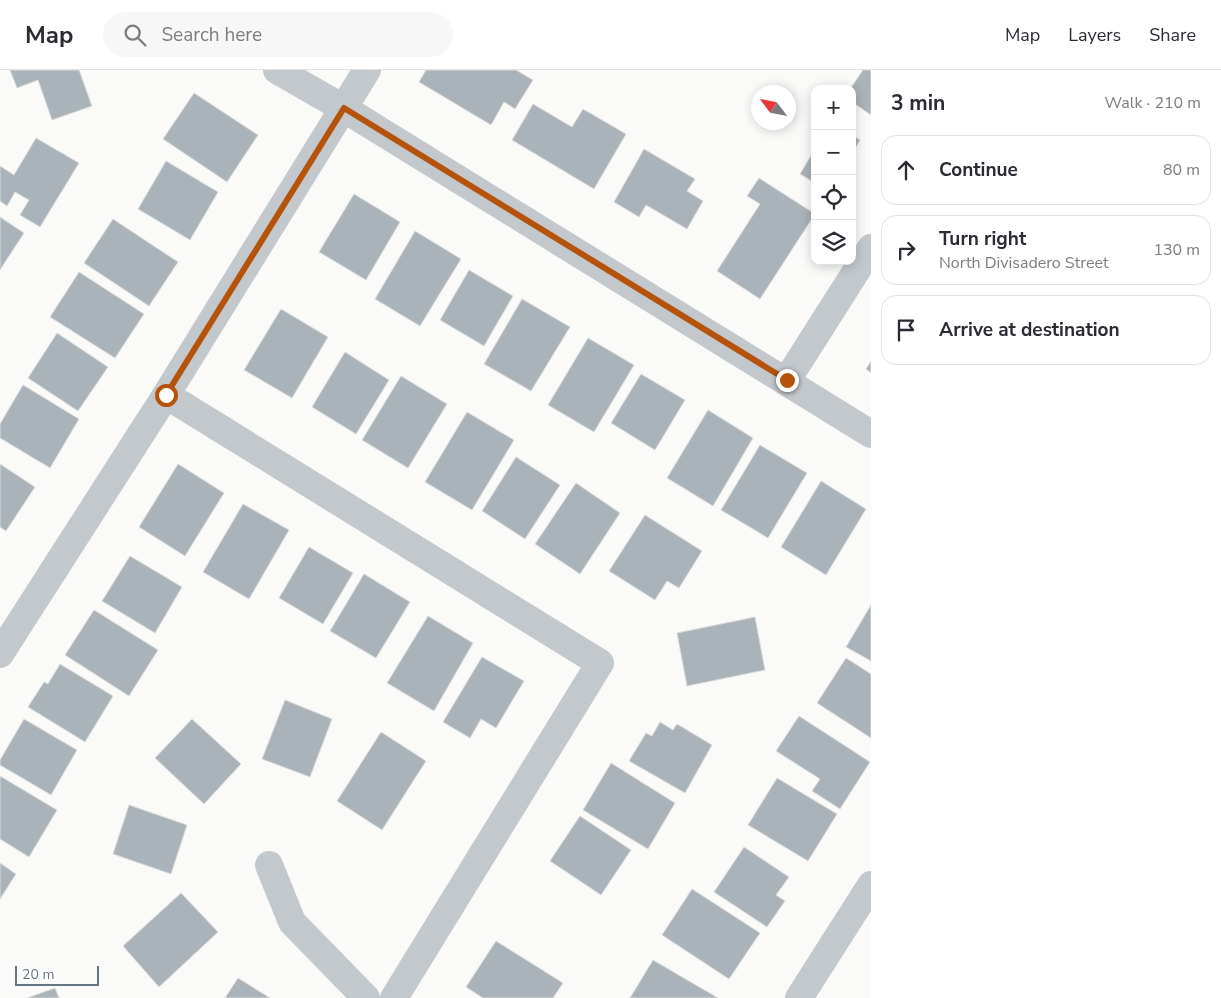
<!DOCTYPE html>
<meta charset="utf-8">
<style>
:root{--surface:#fff;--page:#f7f7f7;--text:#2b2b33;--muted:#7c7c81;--line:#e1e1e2}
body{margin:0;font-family:"Nunito Sans",sans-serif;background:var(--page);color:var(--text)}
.controls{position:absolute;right:15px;top:15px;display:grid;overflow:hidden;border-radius:10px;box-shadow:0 2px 12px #0003}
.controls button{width:45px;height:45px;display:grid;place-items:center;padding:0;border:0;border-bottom:1px solid var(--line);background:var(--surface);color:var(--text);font:25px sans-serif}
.compass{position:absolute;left:751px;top:15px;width:45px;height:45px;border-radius:50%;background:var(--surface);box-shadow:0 2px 12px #0003;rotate:302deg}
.scale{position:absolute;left:15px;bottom:12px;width:84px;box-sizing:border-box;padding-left:5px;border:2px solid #657683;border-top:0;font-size:14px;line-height:18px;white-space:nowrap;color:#657683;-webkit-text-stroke:4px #fff;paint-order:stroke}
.stop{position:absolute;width:15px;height:15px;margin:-11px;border:4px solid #b45309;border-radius:50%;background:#fff}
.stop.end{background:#b45309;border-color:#fff;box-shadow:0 1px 5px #0008}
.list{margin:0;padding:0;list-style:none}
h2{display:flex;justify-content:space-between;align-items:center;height:65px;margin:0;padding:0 20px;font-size:21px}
h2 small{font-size:16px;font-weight:400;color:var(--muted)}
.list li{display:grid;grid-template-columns:32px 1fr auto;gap:15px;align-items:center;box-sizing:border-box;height:70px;margin:0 10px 10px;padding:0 10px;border:1px solid var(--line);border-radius:15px}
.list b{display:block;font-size:19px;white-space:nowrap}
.list p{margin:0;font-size:16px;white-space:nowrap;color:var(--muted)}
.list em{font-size:16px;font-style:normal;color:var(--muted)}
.icon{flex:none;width:28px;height:28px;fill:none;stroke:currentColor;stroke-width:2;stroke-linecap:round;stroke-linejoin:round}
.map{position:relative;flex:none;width:871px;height:928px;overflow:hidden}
header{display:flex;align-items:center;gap:30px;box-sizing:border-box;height:70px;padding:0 25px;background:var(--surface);border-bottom:1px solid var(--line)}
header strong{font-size:24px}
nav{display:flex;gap:28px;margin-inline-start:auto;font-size:18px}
.search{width:350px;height:45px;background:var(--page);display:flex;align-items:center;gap:12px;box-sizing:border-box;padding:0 18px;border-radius:28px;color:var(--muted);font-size:19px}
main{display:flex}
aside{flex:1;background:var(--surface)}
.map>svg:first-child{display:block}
.building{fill:#aab3b9;stroke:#dcdcda}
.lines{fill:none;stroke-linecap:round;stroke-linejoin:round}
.minor{stroke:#c3c8cc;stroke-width:28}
.route{stroke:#b45309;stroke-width:6}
</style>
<header>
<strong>Map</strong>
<div class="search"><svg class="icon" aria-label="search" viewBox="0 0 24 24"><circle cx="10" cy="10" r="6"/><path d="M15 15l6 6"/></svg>Search here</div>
<nav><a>Map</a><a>Layers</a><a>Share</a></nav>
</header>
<main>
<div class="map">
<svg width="871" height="928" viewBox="0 0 871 928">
<rect width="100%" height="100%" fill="#fafaf8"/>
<!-- building -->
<path class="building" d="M 10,0 L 79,0 L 92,36 L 52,50 L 38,10 L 17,18 Z
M 426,0 L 516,0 L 533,10 L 515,39 L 504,32 L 491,55 L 419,12 Z
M 863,0 L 871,0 L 871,45 L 852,32 L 852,19 L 850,19 Z
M 194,23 L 258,65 L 227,112 L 163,69 Z
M 533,34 L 572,57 L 583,39 L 626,64 L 594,119 L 512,70 Z
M 852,65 L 860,70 L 852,84 Z
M 36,68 L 79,93 L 40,157 L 20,145 L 29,130 L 15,122 L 7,136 L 0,131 L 0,96 L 14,105 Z
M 644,79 L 695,109 L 687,121 L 703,131 L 687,159 L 646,135 L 639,147 L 614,132 Z
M 815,79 L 815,113 L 800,104 Z
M 166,91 L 218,122 L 190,170 L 138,139 Z
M 759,108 L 815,144 L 760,229 L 717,201 L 760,134 L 747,126 Z
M 354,124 L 400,152 L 366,210 L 319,182 Z
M 0,147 L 24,163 L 0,200 Z
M 113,149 L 178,192 L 149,236 L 84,193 Z
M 415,161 L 461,189 L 420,256 L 375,229 Z
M 469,200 L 513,226 L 484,276 L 440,250 Z
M 79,202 L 144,244 L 115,288 L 50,247 Z
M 522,229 L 570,257 L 531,321 L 484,294 Z
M 281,239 L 328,267 L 292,328 L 244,300 Z
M 57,263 L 108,297 L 78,341 L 28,308 Z
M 588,268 L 634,295 L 594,362 L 548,335 Z
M 345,282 L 389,310 L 356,364 L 312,337 Z
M 871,291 L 871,303 L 866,299 Z
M 641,304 L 685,330 L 655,380 L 611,353 Z
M 401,306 L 447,334 L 408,398 L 362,370 Z
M 23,315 L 79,349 L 50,398 L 0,368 L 0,354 Z
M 708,340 L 753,368 L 713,436 L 667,408 Z
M 467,342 L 514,370 L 472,440 L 425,412 Z
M 760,375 L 807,403 L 768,468 L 721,440 Z
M 516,387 L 560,415 L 525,469 L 482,441 Z
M 0,394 L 35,417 L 6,461 L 0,457 Z
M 178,394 L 224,423 L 185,486 L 139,457 Z
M 821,411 L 866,439 L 826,505 L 781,477 Z
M 576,413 L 620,443 L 580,504 L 535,474 Z
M 243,434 L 289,460 L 249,529 L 203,502 Z
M 645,445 L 702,481 L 679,518 L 667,511 L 655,530 L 609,501 Z
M 309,477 L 353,503 L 323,554 L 279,528 Z
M 130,486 L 182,517 L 155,563 L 102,531 Z
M 364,504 L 410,532 L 376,588 L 330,561 Z
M 871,535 L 871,591 L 846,577 Z
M 94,540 L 158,580 L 129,626 L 65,585 Z
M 428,546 L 473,573 L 434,641 L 387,613 Z
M 755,547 L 765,600 L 687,616 L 677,563 Z
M 482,587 L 524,611 L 496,658 L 481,649 L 470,668 L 443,652 Z
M 846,588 L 871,604 L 871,668 L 817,633 Z
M 60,594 L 113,626 L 85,672 L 28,637 L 44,612 L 48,614 Z
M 285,630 L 332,649 L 310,707 L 262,689 Z
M 799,646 L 870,692 L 840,739 L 812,721 L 820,709 L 776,681 Z
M 24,649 L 77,680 L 51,725 L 0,695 L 0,690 Z
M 192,649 L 241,694 L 204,734 L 155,688 Z
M 660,652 L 673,660 L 677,654 L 712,675 L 685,723 L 629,691 L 646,663 L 652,666 Z
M 381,662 L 426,691 L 382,760 L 337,731 Z
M 611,693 L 675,733 L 648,779 L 583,740 Z
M 0,706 L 57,740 L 29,787 L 0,769 Z
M 777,708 L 837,744 L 808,791 L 748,755 Z
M 129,735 L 187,755 L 171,804 L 113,784 Z
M 580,746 L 631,780 L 601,825 L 550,791 Z
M 744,777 L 789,807 L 776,825 L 785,831 L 767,857 L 714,822 Z
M 0,793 L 16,804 L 0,829 Z
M 692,819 L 760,863 L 729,909 L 662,865 Z
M 181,823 L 218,862 L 159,917 L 123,876 Z
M 496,871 L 563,913 L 553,928 L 483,928 L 466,917 Z
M 653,890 L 718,928 L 630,928 Z
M 238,908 L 270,928 L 225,928 Z
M 55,918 L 59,928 L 27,928 Z"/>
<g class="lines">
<!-- minor -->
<path class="minor" d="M 277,0 L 343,38 L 871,364
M 367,0 L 166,325 L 600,593 L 394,928
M 787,310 L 871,178
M 0,584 L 166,325
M 269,795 L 292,852 L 366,928
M 799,928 L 871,815"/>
</g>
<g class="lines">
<!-- route -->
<path class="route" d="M 166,325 L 344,38 L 787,310"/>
</g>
</svg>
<div class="controls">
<button>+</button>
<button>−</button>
<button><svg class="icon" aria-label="locate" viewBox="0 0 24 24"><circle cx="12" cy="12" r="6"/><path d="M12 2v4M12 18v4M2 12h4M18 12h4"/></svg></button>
<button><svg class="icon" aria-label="layers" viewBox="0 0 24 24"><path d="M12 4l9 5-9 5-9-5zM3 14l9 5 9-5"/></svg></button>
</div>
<svg class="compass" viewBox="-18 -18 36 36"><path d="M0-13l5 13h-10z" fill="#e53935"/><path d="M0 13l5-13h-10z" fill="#7c7c81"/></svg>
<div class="scale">20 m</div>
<div class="stop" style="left:166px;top:325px"></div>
<div class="stop end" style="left:787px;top:310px"></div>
</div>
<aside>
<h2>3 min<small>Walk · 210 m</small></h2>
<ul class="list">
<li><svg class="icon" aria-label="ahead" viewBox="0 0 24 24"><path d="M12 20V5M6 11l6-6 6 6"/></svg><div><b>Continue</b></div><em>80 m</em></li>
<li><svg class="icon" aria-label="right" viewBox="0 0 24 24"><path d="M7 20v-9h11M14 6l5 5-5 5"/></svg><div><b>Turn right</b><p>North Divisadero Street</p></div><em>130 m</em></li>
<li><svg class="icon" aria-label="arrive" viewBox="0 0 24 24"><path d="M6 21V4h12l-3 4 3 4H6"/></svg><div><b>Arrive at destination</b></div></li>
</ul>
</aside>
</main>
